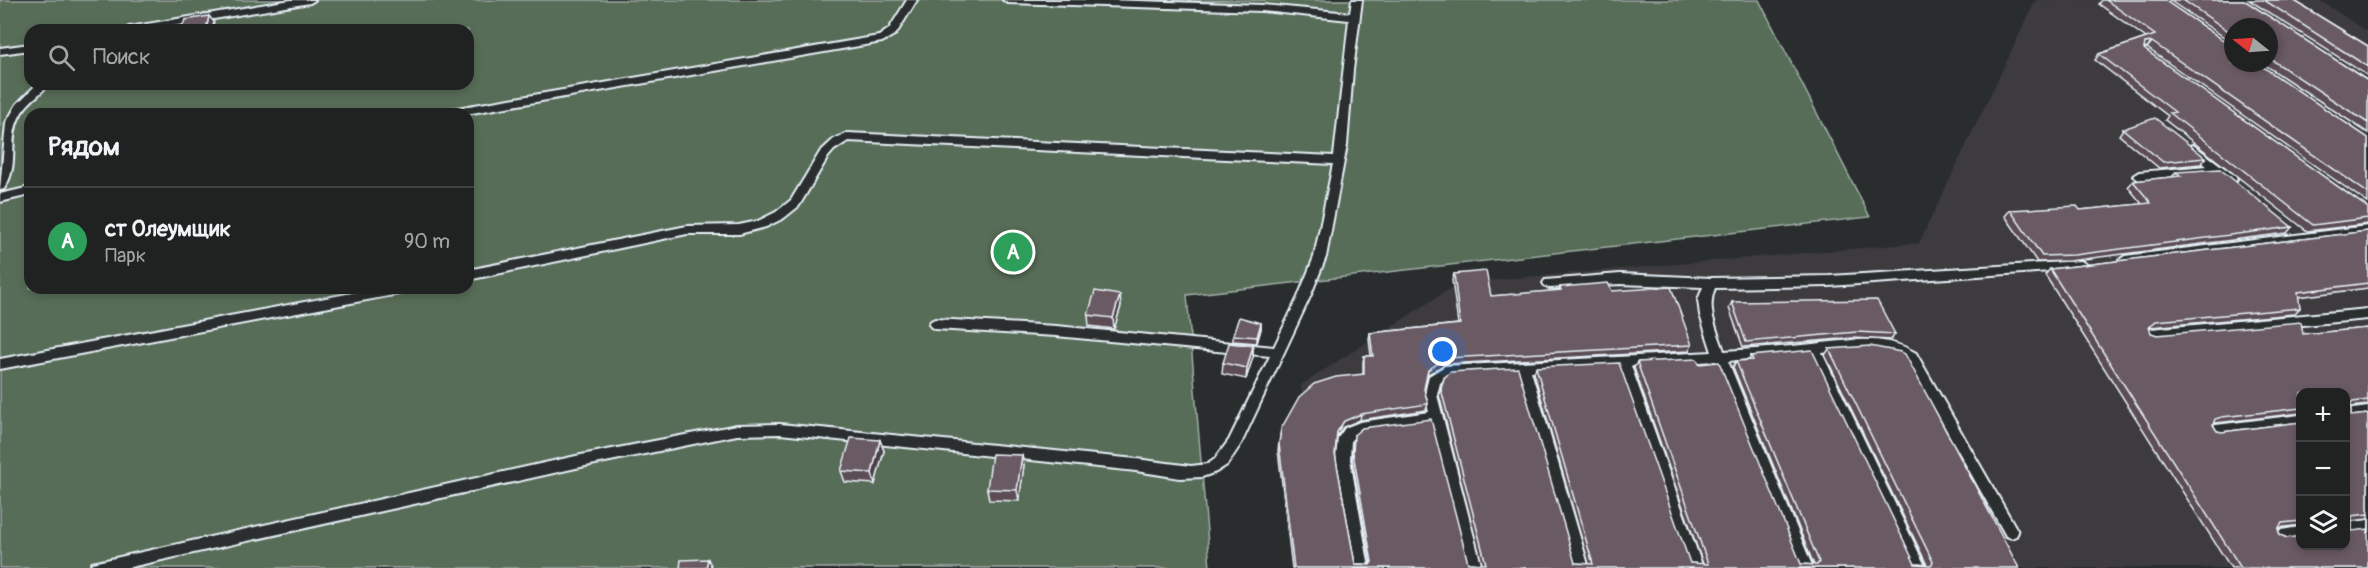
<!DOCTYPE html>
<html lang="ru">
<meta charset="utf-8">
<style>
:root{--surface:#202222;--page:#2d2f2f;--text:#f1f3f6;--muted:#a2a4a5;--line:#3d3f40;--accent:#2563eb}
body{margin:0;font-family:Pangolin,sans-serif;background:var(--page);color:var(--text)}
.controls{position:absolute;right:18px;bottom:18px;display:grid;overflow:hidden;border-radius:12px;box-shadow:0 3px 9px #0003}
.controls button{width:54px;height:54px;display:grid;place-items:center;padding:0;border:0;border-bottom:2px solid var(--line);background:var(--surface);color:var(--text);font:30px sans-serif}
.compass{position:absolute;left:2224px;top:18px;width:54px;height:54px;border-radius:50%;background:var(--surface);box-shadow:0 3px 9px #0003;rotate:287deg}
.you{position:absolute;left:1443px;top:352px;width:21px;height:21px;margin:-15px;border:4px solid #fff;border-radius:50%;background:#1a73e8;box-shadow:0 0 0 9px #1a73e833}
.badge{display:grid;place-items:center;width:39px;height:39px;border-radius:50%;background:var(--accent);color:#fff;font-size:20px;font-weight:700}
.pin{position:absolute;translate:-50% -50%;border:3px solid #fff;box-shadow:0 2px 6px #0006}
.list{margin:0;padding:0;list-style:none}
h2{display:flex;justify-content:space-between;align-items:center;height:78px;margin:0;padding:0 24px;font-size:26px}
h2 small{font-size:20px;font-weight:400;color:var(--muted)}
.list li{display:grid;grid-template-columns:39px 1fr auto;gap:18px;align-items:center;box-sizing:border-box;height:108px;padding:0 24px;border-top:2px solid var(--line)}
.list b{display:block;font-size:22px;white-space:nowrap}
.list p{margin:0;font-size:20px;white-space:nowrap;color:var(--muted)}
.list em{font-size:20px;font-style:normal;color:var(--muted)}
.icon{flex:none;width:33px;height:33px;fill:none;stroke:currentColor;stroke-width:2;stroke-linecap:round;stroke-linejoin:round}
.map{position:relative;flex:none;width:2368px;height:568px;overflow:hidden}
.search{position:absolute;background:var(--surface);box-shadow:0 3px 9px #0003;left:24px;top:24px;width:450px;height:66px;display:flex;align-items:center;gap:15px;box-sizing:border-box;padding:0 21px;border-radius:18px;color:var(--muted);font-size:22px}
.panel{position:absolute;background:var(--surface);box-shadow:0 3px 9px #0003;left:24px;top:108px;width:450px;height:186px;border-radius:18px}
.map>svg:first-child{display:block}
.built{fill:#3d3a3e;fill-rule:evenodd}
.green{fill:#586d59;stroke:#a0afa8;stroke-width:1.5;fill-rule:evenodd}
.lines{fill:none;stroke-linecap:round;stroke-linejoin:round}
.service-casing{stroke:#e8f1f8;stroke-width:4}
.service{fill:#2a2d2e;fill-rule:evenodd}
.wall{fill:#5b4d55;stroke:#e8f1f8;stroke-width:1.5;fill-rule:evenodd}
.shaded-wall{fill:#4a3f45;stroke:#e8f1f8;stroke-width:1.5}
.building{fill:#6a5a63;stroke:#e8f1f8;stroke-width:1.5;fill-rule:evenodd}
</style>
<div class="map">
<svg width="2368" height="568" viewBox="0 0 2368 568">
<rect width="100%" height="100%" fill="#2a2d2e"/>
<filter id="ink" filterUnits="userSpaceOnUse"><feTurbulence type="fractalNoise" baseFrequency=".0167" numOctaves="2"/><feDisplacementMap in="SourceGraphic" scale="12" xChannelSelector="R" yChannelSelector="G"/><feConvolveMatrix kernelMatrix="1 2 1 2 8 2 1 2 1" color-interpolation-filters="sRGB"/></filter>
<g filter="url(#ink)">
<!-- built -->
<path class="built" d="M 2036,0 L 2319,0 L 2368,32 L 2368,568 L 1325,568 L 1301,385 L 1459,283 L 1919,243 ZM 2233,27 L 2269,27 L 2269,63 L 2233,63 ZM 2300,392 L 2346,392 L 2346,546 L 2300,546 Z"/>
<!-- green -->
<path class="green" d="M 0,0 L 1759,0 L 1870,217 L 1187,295 L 1210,568 L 0,568 ZM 30,30 L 468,30 L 468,84 L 30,84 ZM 30,114 L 468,114 L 468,288 L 30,288 Z"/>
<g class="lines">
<defs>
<path id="service" d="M 291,0 L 315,0 L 310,3 L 148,30 L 124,30 L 129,27 Z
M 907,0 L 917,0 L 896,34 L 882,42 L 466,114 L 440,114 L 445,110 L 879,36 L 889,29 Z
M 1003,0 L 1106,0 L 1262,5 L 1350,13 L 1352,0 L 1362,0 L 1353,70 L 1347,145 L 1326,257 L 1310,297 L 1241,444 L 1227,465 L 1216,472 L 1202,477 L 1180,478 L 1136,471 L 780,434 L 737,435 L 576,468 L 126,568 L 90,568 L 92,563 L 97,562 L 576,456 L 737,425 L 780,424 L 1136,459 L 1191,466 L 1208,464 L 1215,459 L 1229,440 L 1270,356 L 1056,336 L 935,329 L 931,327 L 929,324 L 931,321 L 935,319 L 1056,326 L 1274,347 L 1298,297 L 1314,257 L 1333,164 L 848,141 L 834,150 L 828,157 L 799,206 L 784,218 L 766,227 L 739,234 L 687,234 L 468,280 L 468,270 L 687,226 L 739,225 L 758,221 L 776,212 L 791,200 L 820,152 L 834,139 L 847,133 L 1334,156 L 1349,20 L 1262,11 L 1008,3 Z
M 30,44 L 30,50 L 0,54 L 0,48 Z
M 37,84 L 49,84 C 39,96 24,104 18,120 C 8,143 20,165 4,189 L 0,190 L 6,123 L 17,104 Z
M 2193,145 L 2235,176 L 2237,179 L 2235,182 L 2227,182 L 2216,173 L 2139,180 L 2133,176 L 2139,172 L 2207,166 L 2189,152 L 2188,149 L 2189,146 Z
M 30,187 L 30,195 L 0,202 L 0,194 Z
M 2368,226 L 2368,234 L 2125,264 L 2119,260 L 2125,256 Z
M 2081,261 L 2087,265 L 2081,269 L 1829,286 L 1715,288 C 1706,310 1717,329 1724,351 C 1754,349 1783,347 1813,344 C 1849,341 1884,333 1916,353 L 2016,528 L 2018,532 L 2016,536 L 2011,538 L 2006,536 L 1908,361 C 1881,344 1852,350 1822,353 L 1926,568 L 1912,568 L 1810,354 L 1728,361 L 1813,568 L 1799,568 L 1716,361 L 1631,366 L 1703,568 L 1689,568 L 1618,367 L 1531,371 L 1589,568 L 1575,568 L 1518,371 L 1448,376 L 1440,383 L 1437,395 L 1482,568 L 1468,568 L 1431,422 L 1360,432 L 1351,440 L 1350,459 L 1369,568 L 1355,568 L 1336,459 L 1338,438 L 1345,428 L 1360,422 L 1429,412 L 1425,395 L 1428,380 L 1429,376 L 1445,366 L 1712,352 L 1700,315 L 1698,300 L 1703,287 L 1620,284 L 1549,288 L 1545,286 L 1543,283 L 1545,280 L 1620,274 L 1711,278 L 1829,276 Z
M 379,288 L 410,288 L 408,291 L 404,293 L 0,369 L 0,359 Z
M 2368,309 L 2368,319 L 2151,339 L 2147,337 L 2145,334 L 2147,331 L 2151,329 Z
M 2368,407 L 2368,417 L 2346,420 L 2346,410 Z
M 2300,415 L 2300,425 L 2216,435 L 2211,434 L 2209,430 L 2211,426 L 2216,425 Z
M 2368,520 L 2368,532 L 2346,535 L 2346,523 Z
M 2300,527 L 2300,539 L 2280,541 L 2275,539 L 2273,535 L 2275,531 Z"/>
</defs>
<!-- service casing -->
<use href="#service" class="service-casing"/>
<!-- service -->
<use href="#service" class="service"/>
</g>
<!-- wall -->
<path class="wall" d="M 2102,0 L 2164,0 L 2368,138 L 2368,203 L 2147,48 L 2144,49 L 2368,208 L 2368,224 L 2307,231 L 2165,120 L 2168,116 L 2095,60 L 2099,54 L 2146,38 L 2099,4 Z
M 2169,0 L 2244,0 L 2368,81 L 2368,133 L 2262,63 L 2269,63 L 2269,27 L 2233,27 L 2233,43 Z
M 2249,0 L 2293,0 L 2368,46 L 2368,76 Z
M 2123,129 L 2206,158 L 2201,164 L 2159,168 L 2119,135 Z
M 2176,172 L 2292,227 L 2287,233 L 2069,261 L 2037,262 L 2005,216 L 2010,210 L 2080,210 L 2142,204 L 2128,187 L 2133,181 L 2172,177 Z
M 2368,231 L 2368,288 L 2298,297 L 2300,308 L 2294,314 L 2151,327 L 2149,328 L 2151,333 L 2157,335 L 2303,334 L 2368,328 L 2368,405 L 2351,407 L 2351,416 L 2368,414 L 2368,519 L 2352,521 L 2352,531 L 2368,568 L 2231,568 L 2045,275 L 2050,269 ZM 2301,393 L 2346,393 L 2346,546 L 2287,538 L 2280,535 L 2278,528 L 2301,525 L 2301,422 L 2222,432 L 2217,431 L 2213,425 L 2214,423 L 2216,423 L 2301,413 Z
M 1454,274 L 1491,296 L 1559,291 L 1560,287 L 1612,291 L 1692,345 L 1689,351 L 1445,364 L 1427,375 L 1424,389 L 1428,404 L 1426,410 L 1360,420 L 1343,427 L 1336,437 L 1335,454 L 1355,564 L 1371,564 L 1352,459 L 1354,435 L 1468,563 L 1482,564 L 1439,395 L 1444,378 L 1575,563 L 1589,564 L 1534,373 L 1536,367 L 1690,563 L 1703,564 L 1634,368 L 1637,362 L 1699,364 L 1801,564 L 1814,565 L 1733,367 L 1736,361 L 1749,360 L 1751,356 L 1915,564 L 1927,565 L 1825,355 L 1829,349 L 2019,568 L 1292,568 L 1278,450 L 1281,429 L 1363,374 L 1363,362 L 1364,356 L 1371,356 L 1369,339 L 1370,333 L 1458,324 L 1452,280 Z
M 1732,302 L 1895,334 L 1891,340 L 1853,338 L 1743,347 L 1729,308 Z
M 1121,306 L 1114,329 L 1089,326 L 1088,315 Z
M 1261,323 L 1261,329 L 1257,343 L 1233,341 L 1233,335 Z
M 1253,346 L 1253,357 L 1246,379 L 1222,374 L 1223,363 Z
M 880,440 L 884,451 L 875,484 L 845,482 L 841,471 Z
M 1024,465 L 1019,501 L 989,500 L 987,489 Z"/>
<!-- shaded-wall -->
<path class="shaded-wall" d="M 209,16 L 214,22 L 212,30 L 206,30 Z
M 2152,42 L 2147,48 L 2140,50 L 2145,43 Z
M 1120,295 L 1121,306 L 1114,329 L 1113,318 Z
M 1261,323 L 1261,329 L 1257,343 L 1257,337 Z
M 1253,346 L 1253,357 L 1246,379 L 1247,368 Z
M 1446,358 L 1445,364 L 1427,375 L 1428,370 Z
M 1361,414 L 1360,420 L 1343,427 L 1336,438 L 1337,432 L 1344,421 Z
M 880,440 L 884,451 L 875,484 L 872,473 Z
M 1022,455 L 1024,465 L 1019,501 L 1017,490 Z
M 708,559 L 711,565 L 710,568 L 706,568 Z"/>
<!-- building -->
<path class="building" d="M 2106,0 L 2164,0 L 2233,47 L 2233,63 L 2257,63 L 2368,138 L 2368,193 L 2152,42 L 2145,43 L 2144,49 L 2368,208 L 2368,218 L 2313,225 L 2170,113 L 2175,112 L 2099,54 L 2155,35 Z
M 2183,0 L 2244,0 L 2368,81 L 2368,123 L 2269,58 L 2269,27 L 2233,27 L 2233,34 Z
M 2264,0 L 2293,0 L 2368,46 L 2368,67 Z
M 209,16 L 206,30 L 181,30 L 185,20 Z
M 2155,118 L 2206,158 L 2163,162 L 2123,129 Z
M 2220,169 L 2292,227 L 2074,255 L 2042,256 L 2010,210 L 2077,206 L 2080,210 L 2151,203 L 2133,181 L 2181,176 L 2176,172 Z
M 2368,231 L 2368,283 L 2298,292 L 2300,308 L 2156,321 L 2149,327 L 2151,333 L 2157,335 L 2301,322 L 2303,334 L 2368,328 L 2368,400 L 2353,402 L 2351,404 L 2351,416 L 2368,414 L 2368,514 L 2352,516 L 2352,531 L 2368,529 L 2368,568 L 2241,568 L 2050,269 ZM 2301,393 L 2346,393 L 2346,546 L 2301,546 L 2301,536 L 2287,538 L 2280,535 L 2278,529 L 2282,523 L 2301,521 L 2301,422 L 2222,432 L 2217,431 L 2213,425 L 2215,419 L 2222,417 L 2301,408 Z
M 1486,271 L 1491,296 L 1561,290 L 1560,287 L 1608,283 L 1612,291 L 1671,287 L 1692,345 L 1446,358 L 1428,370 L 1424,389 L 1428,404 L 1361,414 L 1344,421 L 1337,432 L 1335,454 L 1355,564 L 1370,565 L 1372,562 L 1353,453 L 1354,435 L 1362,428 L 1431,419 L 1468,563 L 1486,564 L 1441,389 L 1444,378 L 1450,372 L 1518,368 L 1575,563 L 1593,564 L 1536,367 L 1619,363 L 1690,563 L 1708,564 L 1637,362 L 1697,359 L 1699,364 L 1719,362 L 1801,564 L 1817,565 L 1819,562 L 1736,361 L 1753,360 L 1751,356 L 1812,350 L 1915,564 L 1931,565 L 1933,562 L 1829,349 L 1870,346 L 1901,352 L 1905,354 L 2019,568 L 1294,568 L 1279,444 L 1281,429 L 1299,397 L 1314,384 L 1336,377 L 1364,374 L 1364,356 L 1373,356 L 1370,333 L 1460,324 L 1454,274 Z
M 1095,291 L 1120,295 L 1113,318 L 1088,315 Z
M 1877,300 L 1895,334 L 1857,332 L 1746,342 L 1732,302 Z
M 1239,317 L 1261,323 L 1257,337 L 1233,335 Z
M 1229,343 L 1253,346 L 1247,368 L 1223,363 Z
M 851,438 L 880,440 L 872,473 L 841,471 Z
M 992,454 L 1022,455 L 1017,490 L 987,489 Z
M 708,559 L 706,568 L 680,568 L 681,560 Z"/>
</g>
</svg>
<div class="controls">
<button>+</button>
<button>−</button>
<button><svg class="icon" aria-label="layers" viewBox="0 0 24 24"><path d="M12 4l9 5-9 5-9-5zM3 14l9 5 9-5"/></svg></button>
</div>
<svg class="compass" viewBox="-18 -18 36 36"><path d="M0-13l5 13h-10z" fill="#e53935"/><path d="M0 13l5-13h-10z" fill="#a2a4a5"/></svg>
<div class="you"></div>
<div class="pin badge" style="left:1013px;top:252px;background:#2e9e5b">A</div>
<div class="search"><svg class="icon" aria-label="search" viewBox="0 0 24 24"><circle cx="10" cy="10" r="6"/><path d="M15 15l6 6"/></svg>Поиск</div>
<section class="panel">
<h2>Рядом<small></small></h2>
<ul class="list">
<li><span class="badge" style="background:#2e9e5b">A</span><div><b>ст Олеумщик</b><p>Парк</p></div><em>90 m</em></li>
</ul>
</section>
</div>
